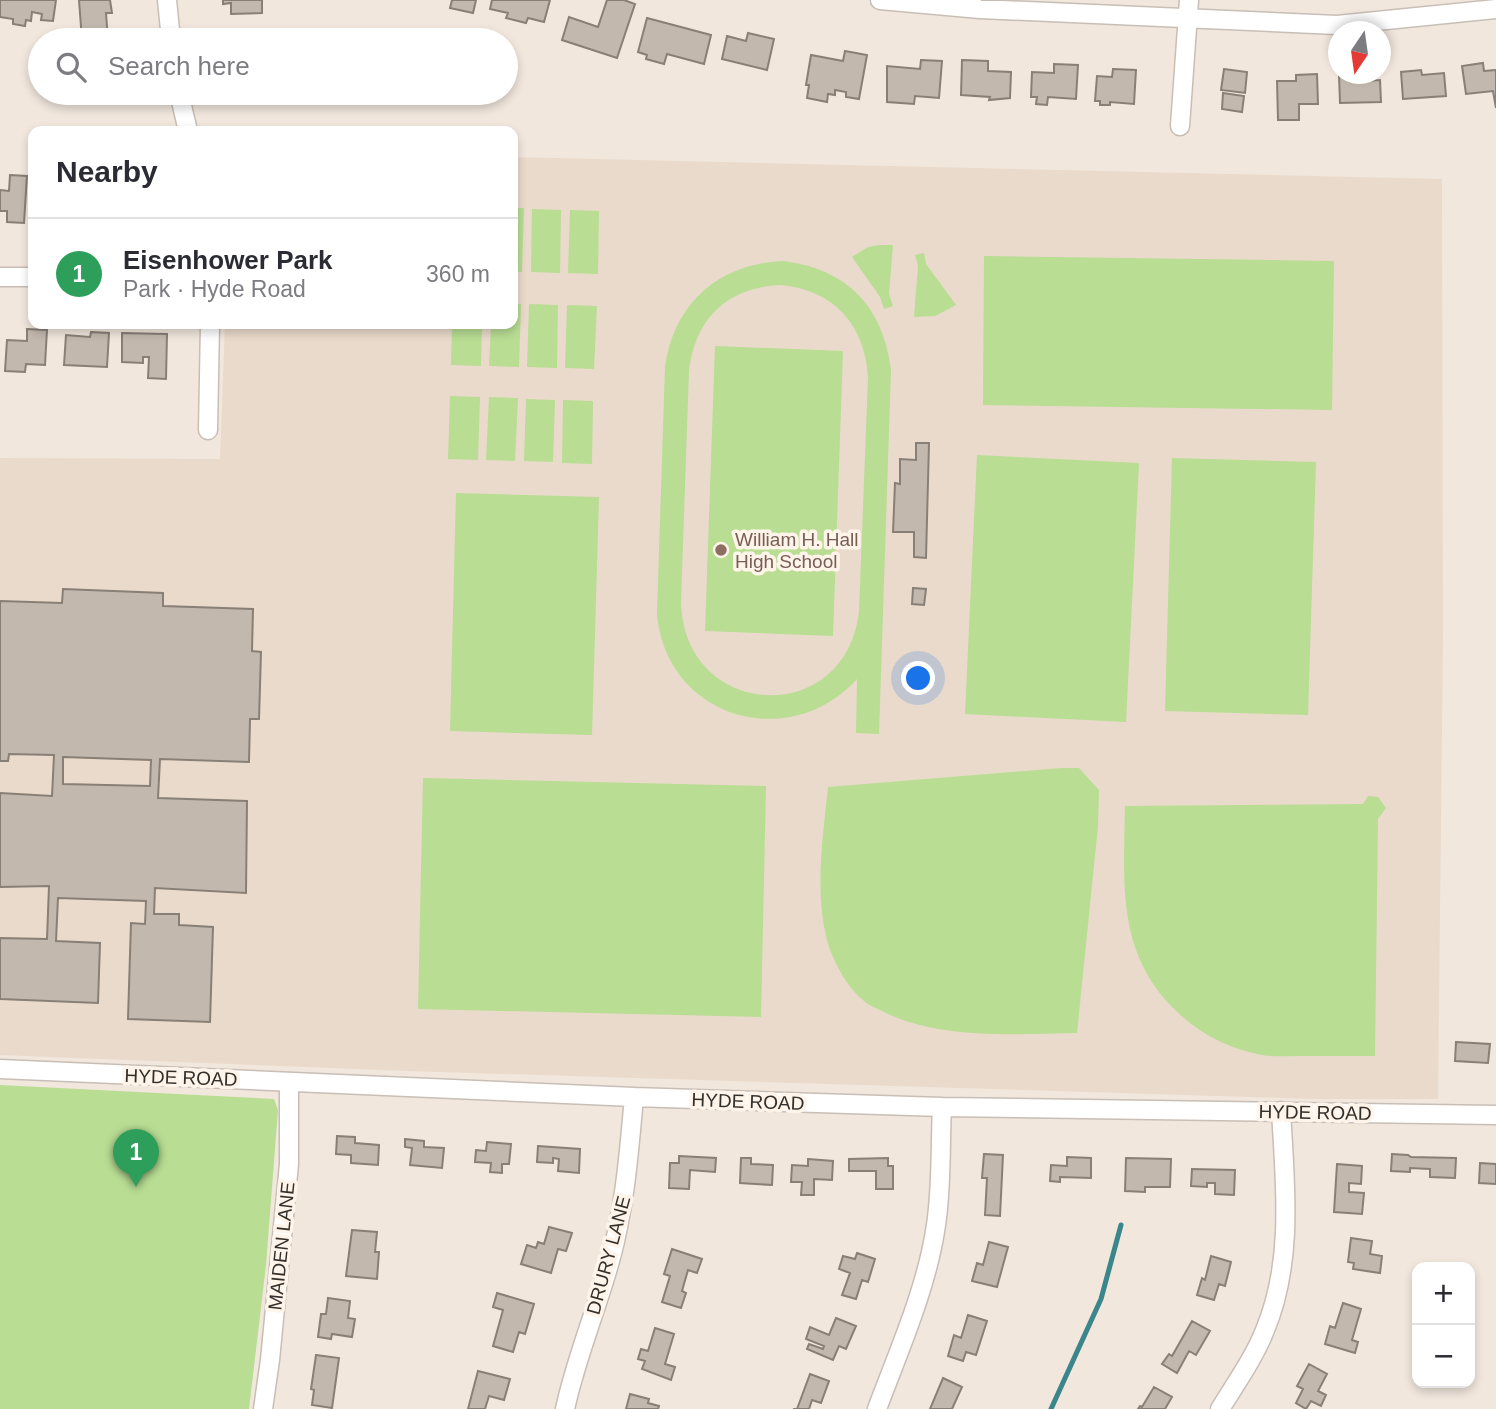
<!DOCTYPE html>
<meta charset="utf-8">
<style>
:root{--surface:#fff;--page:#f7f7f7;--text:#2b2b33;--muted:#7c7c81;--line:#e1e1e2;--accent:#727012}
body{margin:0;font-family:Helvetica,sans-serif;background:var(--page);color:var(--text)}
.controls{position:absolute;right:21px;bottom:21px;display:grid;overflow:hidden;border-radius:14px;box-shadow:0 4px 10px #0003}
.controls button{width:63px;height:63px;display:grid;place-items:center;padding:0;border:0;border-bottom:2px solid var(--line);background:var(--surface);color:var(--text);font:35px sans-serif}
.compass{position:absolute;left:1328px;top:21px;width:63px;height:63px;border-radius:50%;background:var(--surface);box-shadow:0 4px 10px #0003;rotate:193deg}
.you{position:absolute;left:919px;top:679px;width:24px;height:24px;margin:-18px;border:5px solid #fff;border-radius:50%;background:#1a73e8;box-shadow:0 0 0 10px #1a73e833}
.badge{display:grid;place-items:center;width:46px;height:46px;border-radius:50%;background:var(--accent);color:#fff;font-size:23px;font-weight:700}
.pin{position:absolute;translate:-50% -58px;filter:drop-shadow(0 2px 4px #0008)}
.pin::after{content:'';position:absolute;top:37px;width:24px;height:21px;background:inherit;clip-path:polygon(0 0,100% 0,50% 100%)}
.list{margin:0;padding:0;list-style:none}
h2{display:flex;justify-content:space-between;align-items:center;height:91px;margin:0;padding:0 28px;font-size:30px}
h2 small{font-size:23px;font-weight:400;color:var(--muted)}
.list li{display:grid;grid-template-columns:46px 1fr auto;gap:21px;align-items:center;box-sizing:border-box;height:112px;padding:0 28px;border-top:2px solid var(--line)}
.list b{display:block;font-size:26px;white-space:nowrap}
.list p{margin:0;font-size:23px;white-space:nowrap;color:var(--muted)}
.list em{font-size:23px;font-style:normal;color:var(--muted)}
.icon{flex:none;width:38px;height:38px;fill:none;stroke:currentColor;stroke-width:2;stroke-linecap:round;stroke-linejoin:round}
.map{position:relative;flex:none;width:1496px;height:1409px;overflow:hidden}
.search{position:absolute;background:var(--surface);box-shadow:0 4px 10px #0003;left:28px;top:28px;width:490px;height:77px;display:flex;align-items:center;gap:18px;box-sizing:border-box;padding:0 24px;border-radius:38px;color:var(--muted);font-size:26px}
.panel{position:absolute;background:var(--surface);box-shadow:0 4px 10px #0003;left:28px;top:126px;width:490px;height:203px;border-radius:14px}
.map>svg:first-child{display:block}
.built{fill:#eadacb}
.green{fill:#b8dd93;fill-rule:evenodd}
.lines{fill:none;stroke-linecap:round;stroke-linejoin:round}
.stream{stroke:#3a868a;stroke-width:5}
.building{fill:#c2b8ae;stroke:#887f76;stroke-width:2;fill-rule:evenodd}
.minor-casing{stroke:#c8beb5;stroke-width:21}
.minor{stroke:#fff;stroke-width:18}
.education-dot{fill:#8d6e63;stroke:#fff4ea;stroke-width:2.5}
.labels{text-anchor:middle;stroke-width:7;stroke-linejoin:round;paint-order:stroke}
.education-label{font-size:19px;fill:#785e54;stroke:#fff4ea;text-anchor:start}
.street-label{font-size:19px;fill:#332f2b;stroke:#fff4ea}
</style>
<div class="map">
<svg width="1496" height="1409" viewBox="0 0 1496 1409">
<rect width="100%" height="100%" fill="#f1e7dd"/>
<!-- built -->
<path class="built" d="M 513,157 L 1442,179 L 1443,640 L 1438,1099 L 1315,1099 L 408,1071 L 0,1055 L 0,458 L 220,459 L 225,324 L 513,324 Z"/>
<!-- green -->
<path class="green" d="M 513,208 L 524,208 L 522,272 L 513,272 Z
M 532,209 L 561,210 L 560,273 L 531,272 Z
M 570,210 L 599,211 L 598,274 L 568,273 Z
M 879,245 L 893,245 L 889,294 L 893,306 L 884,309 L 880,297 L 852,257 L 868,247 Z
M 924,253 L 926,264 L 956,305 L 935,316 L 914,317 L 918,266 L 915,255 Z
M 984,256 L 1334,261 L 1332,410 L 983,405 Z
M 784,261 C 848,270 882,305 891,369 L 879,734 L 856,733 L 857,679 C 789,754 666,718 657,614 L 665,367 C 674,302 720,263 784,261 ZM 781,285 C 834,290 865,325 868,377 L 859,612 C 845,729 684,720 681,602 L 689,371 C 695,318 728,287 781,285 Z
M 513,304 L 521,304 L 519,367 L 489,366 L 491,324 L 513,324 Z
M 529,304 L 558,305 L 557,368 L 527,367 Z
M 567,305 L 597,306 L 594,369 L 565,368 Z
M 452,324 L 482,324 L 481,366 L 451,365 Z
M 715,346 L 843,351 L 833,636 L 705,631 Z
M 450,396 L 480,397 L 478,460 L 448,459 Z
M 489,397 L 518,398 L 515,461 L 486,460 Z
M 526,399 L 555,400 L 553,462 L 524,461 Z
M 563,400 L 593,401 L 592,464 L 562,463 Z
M 977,455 L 1139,463 L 1126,722 L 965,714 Z
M 1172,458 L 1316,462 L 1308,715 L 1165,711 Z
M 456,493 L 599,497 L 592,735 L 450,731 Z
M 1062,768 L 1079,768 L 1099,790 L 1098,826 L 1077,1033 C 1014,1034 939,1040 882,1011 C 876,1008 868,1005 863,1000 C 846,986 831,958 826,936 C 815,888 823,836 828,787 Z
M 423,778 L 766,786 L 761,1017 L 418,1009 Z
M 1368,796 L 1378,797 L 1386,808 L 1378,819 L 1375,1056 C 1350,1056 1325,1056 1300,1056 C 1287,1056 1274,1057 1262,1055 C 1228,1049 1197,1032 1173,1008 C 1116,950 1124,882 1125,806 L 1363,804 Z
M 0,1085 L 274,1099 L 278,1110 L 266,1265 L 249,1409 L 0,1409 Z"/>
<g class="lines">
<!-- stream -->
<path class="stream" d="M 1051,1409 L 1101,1299 L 1121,1225"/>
</g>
<!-- building -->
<path class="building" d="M 0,0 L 56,0 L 53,21 L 41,20 L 42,14 L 32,12 L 31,21 L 26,20 L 25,26 L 13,24 L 13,19 L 0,17 Z
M 79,0 L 110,0 L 112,13 L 106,13 L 108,40 L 82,40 Z
M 223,0 L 262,0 L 262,13 L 231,14 L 231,3 L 223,4 Z
M 452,0 L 476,0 L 473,13 L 450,8 Z
M 492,0 L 550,0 L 544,22 L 528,18 L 526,23 L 506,18 L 508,13 L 490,9 Z
M 607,0 L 624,0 L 635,4 L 617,58 L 562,40 L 569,17 L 598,27 Z
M 647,18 L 711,35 L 704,64 L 667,54 L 664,64 L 646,59 L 647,55 L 638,52 Z
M 748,33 L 774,39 L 767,70 L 722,59 L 727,36 L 746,41 Z
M 845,51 L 867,55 L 859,99 L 846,97 L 846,92 L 835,90 L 835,95 L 828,94 L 827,102 L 807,98 L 809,85 L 806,85 L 811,55 L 843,61 Z
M 921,60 L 942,61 L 939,98 L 915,96 L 914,104 L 887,102 L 887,66 L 920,69 Z
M 962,60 L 988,61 L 988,71 L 1011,72 L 1010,98 L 989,100 L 990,97 L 961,95 Z
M 1483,63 L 1484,71 L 1496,70 L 1496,108 L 1493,91 L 1466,94 L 1462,66 Z
M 1054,64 L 1078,65 L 1076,99 L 1048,97 L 1047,105 L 1036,104 L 1037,97 L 1031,97 L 1032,72 L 1054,73 Z
M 1113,69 L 1136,70 L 1134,104 L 1110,102 L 1110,105 L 1100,105 L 1100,101 L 1095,101 L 1097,76 L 1112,77 Z
M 1224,69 L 1247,72 L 1245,93 L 1221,90 Z
M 1421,70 L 1422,75 L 1444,73 L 1446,96 L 1403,99 L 1401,72 Z
M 1317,74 L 1318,104 L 1299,104 L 1299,120 L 1278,120 L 1277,81 L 1296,81 L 1296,75 Z
M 1367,74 L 1367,81 L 1380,80 L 1381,102 L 1340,103 L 1339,75 Z
M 239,93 L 275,93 L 274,103 L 239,101 Z
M 1223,93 L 1244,96 L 1242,112 L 1222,109 Z
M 10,175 L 27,176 L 24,223 L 7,222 L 7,211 L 0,211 L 0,190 L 9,191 Z
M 27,329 L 47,330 L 45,365 L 26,364 L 25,372 L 5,371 L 7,340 L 27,341 Z
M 91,332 L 109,333 L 107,367 L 64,365 L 66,335 L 90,337 Z
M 122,333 L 167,334 L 166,379 L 148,378 L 149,357 L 143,357 L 143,363 L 122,362 Z
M 916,443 L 929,443 L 926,558 L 914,557 L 914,532 L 893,532 L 895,483 L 900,484 L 900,459 L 916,460 Z
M 913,588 L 926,589 L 924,605 L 912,604 Z
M 63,589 L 163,593 L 163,606 L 253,609 L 252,651 L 261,652 L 259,719 L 250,719 L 249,762 L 160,759 L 158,798 L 247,801 L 246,893 L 155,888 L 154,914 L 179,914 L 179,925 L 213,927 L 210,1022 L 128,1019 L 131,923 L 145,924 L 146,901 L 58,898 L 56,941 L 100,943 L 98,1003 L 0,999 L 0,938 L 47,939 L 49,886 L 0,887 L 0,793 L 52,796 L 54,755 L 9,754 L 8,761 L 0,761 L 0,601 L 62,603 ZM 63,757 L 151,760 L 150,786 L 63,784 Z
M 1456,1042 L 1490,1044 L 1488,1063 L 1455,1061 Z
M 337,1136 L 355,1137 L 355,1143 L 379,1145 L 378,1165 L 351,1163 L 351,1155 L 336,1154 Z
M 405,1139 L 424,1141 L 424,1147 L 444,1148 L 442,1168 L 410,1165 L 412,1148 L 405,1147 Z
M 487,1142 L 511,1144 L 509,1164 L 502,1164 L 502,1173 L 490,1172 L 491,1163 L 475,1162 L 476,1150 L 486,1151 Z
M 538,1146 L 580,1149 L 579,1173 L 558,1171 L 559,1159 L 553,1158 L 553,1163 L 537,1162 Z
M 984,1154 L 1003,1155 L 1000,1216 L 985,1215 L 987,1178 L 982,1178 Z
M 1392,1154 L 1408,1155 L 1411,1157 L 1456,1158 L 1455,1178 L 1430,1177 L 1430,1169 L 1410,1168 L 1410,1172 L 1391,1171 Z
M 679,1156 L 716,1158 L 715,1172 L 690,1170 L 689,1189 L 669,1188 L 670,1163 L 679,1163 Z
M 1067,1157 L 1091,1158 L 1091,1178 L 1060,1177 L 1060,1182 L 1050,1181 L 1051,1165 L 1067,1166 Z
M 741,1158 L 751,1158 L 751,1164 L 773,1165 L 772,1185 L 740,1183 Z
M 888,1158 L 888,1166 L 893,1166 L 893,1189 L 876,1189 L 876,1171 L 849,1171 L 849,1159 Z
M 1126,1158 L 1171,1159 L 1170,1187 L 1145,1187 L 1145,1192 L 1125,1191 Z
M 808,1159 L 833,1161 L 832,1180 L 814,1179 L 814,1195 L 801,1195 L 802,1182 L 791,1182 L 792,1165 L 808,1166 Z
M 1480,1163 L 1496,1164 L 1496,1184 L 1479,1183 Z
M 1337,1164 L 1362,1166 L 1361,1184 L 1349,1183 L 1349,1192 L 1364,1193 L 1362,1214 L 1334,1212 Z
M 1192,1169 L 1235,1170 L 1234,1195 L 1215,1194 L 1215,1183 L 1207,1183 L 1207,1187 L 1191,1186 Z
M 549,1227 L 572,1233 L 566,1251 L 558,1249 L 551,1273 L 521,1264 L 527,1245 L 536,1248 L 538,1242 L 544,1244 Z
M 352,1230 L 377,1232 L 375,1252 L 379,1252 L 377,1279 L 346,1276 Z
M 1351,1238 L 1372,1241 L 1370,1254 L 1382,1256 L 1380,1273 L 1353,1269 L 1354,1263 L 1348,1262 Z
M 989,1242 L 1008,1247 L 997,1287 L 972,1281 L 977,1263 L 983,1265 Z
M 672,1249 L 702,1259 L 697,1273 L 688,1270 L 682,1291 L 686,1293 L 681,1308 L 662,1302 L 670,1276 L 664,1274 Z
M 857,1253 L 875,1259 L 868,1282 L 862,1280 L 856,1299 L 842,1295 L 850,1273 L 839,1269 L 843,1256 L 855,1259 Z
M 1211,1256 L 1231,1262 L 1225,1286 L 1219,1284 L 1214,1300 L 1197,1295 L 1202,1278 L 1205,1280 Z
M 497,1293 L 534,1304 L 525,1334 L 519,1332 L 513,1352 L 493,1346 L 503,1310 L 493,1307 Z
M 328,1298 L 350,1301 L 348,1318 L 355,1319 L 352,1337 L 332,1334 L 331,1339 L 318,1337 L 321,1314 L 326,1314 Z
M 1343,1303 L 1361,1309 L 1352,1340 L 1358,1342 L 1355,1353 L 1325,1344 L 1330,1326 L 1335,1328 Z
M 968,1315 L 987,1321 L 976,1355 L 966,1352 L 963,1361 L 948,1356 L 954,1335 L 961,1338 Z
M 836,1318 L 856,1326 L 846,1349 L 839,1346 L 833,1360 L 807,1349 L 809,1344 L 823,1349 L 824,1346 L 806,1339 L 810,1327 L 829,1335 Z
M 1192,1321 L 1210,1331 L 1196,1355 L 1189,1351 L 1177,1373 L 1162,1364 L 1169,1354 L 1172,1356 Z
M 655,1328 L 674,1334 L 665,1364 L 675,1367 L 671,1380 L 642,1369 L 645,1361 L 638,1359 L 641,1349 L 648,1351 Z
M 316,1355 L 339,1358 L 332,1408 L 312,1405 L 314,1390 L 311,1389 Z
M 1309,1364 L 1327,1374 L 1318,1391 L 1326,1395 L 1321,1406 L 1311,1401 L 1306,1409 L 1296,1403 L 1303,1389 L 1297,1386 Z
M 478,1371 L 510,1379 L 504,1400 L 489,1396 L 485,1409 L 468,1409 Z
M 810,1374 L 829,1381 L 821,1403 L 812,1400 L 809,1409 L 793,1409 L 797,1409 Z
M 943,1378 L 962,1387 L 952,1409 L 930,1409 Z
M 1154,1387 L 1172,1397 L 1165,1409 L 1138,1409 L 1140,1406 L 1142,1407 Z
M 630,1394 L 649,1399 L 648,1403 L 659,1406 L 658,1409 L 626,1409 Z"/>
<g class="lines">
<defs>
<path id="minor" d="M 167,0 L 171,40
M 880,0 L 980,9 L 1337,25 L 1496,9
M 179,93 L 188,131
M 1180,126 L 1189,0
M 0,277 L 33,277
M 208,430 L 210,324
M 0,1069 L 634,1097 L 942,1107 L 1496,1115
M 263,1409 L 270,1360 L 289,1164 L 289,1082
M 565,1409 C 576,1358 596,1311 610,1261 C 625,1207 629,1152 634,1097
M 877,1409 C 899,1350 927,1288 936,1225 C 942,1186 940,1146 942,1107
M 1220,1409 C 1236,1383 1254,1358 1265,1330 C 1294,1261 1285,1183 1281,1111"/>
</defs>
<!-- minor casing -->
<use href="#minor" class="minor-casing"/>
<!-- minor -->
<use href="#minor" class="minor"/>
</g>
<!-- markers -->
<circle class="education-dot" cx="721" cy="550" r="7"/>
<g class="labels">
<!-- education labels -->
<g class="education-label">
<text x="735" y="546">William H. Hall<tspan x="735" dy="22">High School</tspan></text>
</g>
<!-- street labels -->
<g class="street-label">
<text transform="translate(181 1077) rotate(2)" y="7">HYDE ROAD</text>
<text transform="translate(748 1101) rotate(2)" y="7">HYDE ROAD</text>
<text transform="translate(1315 1112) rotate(1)" y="7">HYDE ROAD</text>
<text transform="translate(281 1246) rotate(-84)" y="7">MAIDEN LANE</text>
<text transform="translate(608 1255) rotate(-75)" y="7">DRURY LANE</text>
</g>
</g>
</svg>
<div class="controls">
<button>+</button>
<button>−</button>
</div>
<svg class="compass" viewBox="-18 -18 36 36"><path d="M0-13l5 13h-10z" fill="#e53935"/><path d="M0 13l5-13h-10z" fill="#7c7c81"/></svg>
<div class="you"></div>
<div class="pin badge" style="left:136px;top:1187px;background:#2e9e5b">1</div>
<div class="search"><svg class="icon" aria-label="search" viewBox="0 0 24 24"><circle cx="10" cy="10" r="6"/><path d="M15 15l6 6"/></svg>Search here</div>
<section class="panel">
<h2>Nearby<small></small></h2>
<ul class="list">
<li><span class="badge" style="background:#2e9e5b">1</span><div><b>Eisenhower Park</b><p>Park · Hyde Road</p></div><em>360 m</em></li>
</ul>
</section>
</div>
